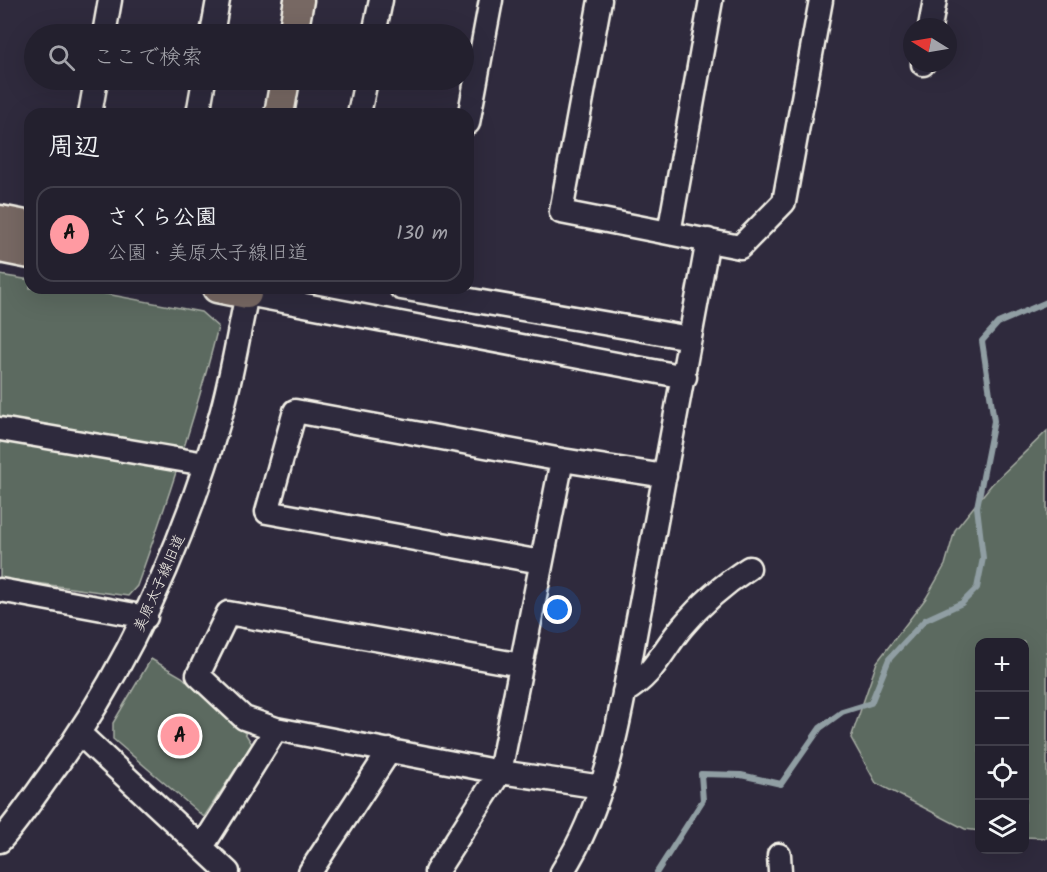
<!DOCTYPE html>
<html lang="ja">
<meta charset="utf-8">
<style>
:root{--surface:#23202e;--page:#2b2836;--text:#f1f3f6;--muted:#a3a3aa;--line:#403e4a;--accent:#ff9aa2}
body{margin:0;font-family:Kalam,"Klee One",sans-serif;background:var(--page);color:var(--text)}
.controls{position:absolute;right:18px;bottom:18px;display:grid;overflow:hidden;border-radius:12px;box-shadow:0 6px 24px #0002}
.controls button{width:54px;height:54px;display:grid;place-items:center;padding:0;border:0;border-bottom:2px solid var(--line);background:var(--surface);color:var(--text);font:30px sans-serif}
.compass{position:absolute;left:903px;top:18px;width:54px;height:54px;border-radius:50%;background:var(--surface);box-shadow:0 6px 24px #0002;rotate:281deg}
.you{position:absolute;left:558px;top:610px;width:21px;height:21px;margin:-15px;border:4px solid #fff;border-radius:50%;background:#1a73e8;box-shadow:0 0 0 9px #1a73e833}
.badge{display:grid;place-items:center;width:39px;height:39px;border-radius:50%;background:var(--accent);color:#111;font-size:20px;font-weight:700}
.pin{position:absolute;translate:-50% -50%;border:3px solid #fff;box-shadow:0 2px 6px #0006}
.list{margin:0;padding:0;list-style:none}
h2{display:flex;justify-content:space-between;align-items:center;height:78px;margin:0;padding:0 24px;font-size:26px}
h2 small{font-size:20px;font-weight:400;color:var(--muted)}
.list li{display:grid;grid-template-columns:39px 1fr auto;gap:18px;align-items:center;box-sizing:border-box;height:96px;margin:0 12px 12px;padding:0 12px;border:2px solid var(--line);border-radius:18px}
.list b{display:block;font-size:22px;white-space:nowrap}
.list p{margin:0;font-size:20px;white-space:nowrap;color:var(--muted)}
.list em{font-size:20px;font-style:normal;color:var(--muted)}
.icon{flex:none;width:33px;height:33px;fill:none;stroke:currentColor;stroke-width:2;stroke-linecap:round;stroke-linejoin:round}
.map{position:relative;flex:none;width:1047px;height:872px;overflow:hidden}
.search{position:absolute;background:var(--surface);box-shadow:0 6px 24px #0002;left:24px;top:24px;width:450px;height:66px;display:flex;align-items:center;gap:15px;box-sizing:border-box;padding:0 21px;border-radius:33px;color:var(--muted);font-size:22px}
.panel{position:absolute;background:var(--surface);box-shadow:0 6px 24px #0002;left:24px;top:108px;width:450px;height:186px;border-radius:18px}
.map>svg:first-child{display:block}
.green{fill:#5b6a61;stroke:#a8aea4;stroke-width:1.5}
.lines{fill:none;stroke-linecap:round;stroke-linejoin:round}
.stream{stroke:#909ea3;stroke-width:6}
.minor-casing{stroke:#f4f1e8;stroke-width:27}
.major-casing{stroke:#f4f1e8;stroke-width:33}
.minor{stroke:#2f2a3d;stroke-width:22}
.major{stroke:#776864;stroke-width:28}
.labels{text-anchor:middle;stroke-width:6;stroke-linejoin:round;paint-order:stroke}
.street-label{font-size:15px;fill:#f4f1e8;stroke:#2f2a3d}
</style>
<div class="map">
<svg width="1047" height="872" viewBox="0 0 1047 872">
<rect width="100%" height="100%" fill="#2f2a3d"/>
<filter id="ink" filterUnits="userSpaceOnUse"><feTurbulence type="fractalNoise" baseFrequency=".0167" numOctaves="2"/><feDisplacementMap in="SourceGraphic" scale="12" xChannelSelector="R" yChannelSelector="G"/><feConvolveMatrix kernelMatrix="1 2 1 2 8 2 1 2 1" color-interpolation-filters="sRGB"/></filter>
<g filter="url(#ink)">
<!-- green -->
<path class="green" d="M 0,275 L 30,280 L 30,288 L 75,288 L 201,312 L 218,327 C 196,416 168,500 137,586 L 128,596 L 0,578 Z
M 1047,431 L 1047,838 L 1025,837 L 1024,642 L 980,642 L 979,831 L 965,829 L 876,783 L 851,738 L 877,662 L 926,598 L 945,565 L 955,530 L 992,484 Z
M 151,659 L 182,677 L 245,733 L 252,744 L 204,817 L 113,739 L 113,723 Z"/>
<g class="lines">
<!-- stream -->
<path class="stream" d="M 657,872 L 703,800 L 701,774 L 741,775 L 781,784 L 820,728 L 842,712 L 871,703 L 889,659 L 925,620 L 962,603 L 977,588 L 983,558 L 977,507 L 994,421 L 982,341 L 998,323 L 1047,302"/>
<defs>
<path id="minor" d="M 600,0 L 561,212 L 740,247 L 784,202 L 821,0
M 930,27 L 935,0
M 104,34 L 110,0
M 212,34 L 218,0
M 374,34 L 381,0
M 923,64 L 923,63
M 90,114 L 96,80
M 198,114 L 204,80
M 359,114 L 366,80
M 468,123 L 491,0
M 669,233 L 711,0
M 401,288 L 690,338
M 0,429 L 205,464
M 541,562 L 267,512 L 295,411 L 562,460 L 665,476
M 0,590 L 146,617
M 624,692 C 653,676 662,651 682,627 C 701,604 724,584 749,568
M 276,729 L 244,718 L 198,675 L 228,613 L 521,665
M 80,734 L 228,872
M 0,841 C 18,821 33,798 49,776 C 129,667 182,547 220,418 C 232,377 238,335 247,294 L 685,377
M 202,847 L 276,729 L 500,772 L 602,787
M 779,855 L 780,872
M 310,872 L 390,750
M 436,872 L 500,772 L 562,460
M 562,872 C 613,793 623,693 641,603 C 664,482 686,361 708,240"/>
<path id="major" d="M 293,34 L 299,0
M 279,114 L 285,80
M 0,220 L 30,226
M 0,248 L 30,254
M 217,288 L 247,294 L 248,288"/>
</defs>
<!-- minor casing -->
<use href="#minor" class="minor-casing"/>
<!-- major casing -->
<use href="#major" class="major-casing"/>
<!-- minor -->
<use href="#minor" class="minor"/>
<!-- major -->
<use href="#major" class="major"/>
</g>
</g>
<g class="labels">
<!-- street labels -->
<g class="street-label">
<text transform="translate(159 583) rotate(-66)" y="5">美原太子線旧道</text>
</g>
</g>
</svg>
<div class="controls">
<button>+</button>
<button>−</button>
<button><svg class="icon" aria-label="locate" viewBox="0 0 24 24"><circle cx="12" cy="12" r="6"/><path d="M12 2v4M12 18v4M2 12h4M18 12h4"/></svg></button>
<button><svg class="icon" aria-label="layers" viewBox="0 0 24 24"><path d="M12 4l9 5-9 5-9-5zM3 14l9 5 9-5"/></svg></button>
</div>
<svg class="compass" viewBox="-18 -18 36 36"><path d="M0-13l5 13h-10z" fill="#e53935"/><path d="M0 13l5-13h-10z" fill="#a3a3aa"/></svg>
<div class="you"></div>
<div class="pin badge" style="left:180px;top:736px">A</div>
<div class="search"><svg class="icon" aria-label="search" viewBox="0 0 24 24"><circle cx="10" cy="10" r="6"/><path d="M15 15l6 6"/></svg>ここで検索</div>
<section class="panel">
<h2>周辺<small></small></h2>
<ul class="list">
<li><span class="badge">A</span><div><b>さくら公園</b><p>公園 · 美原太子線旧道</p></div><em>130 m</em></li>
</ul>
</section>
</div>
